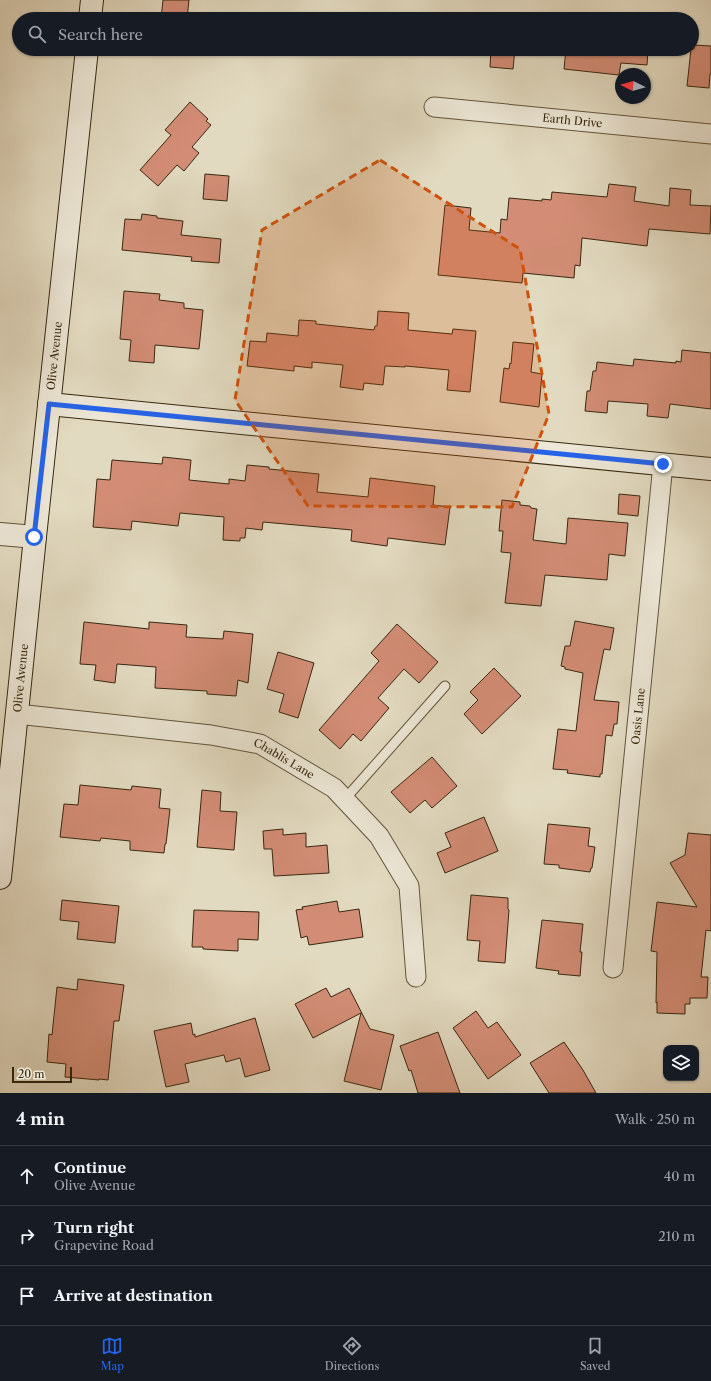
<!DOCTYPE html>
<meta charset="utf-8">
<style>
:root{--surface:#171b24;--page:#242831;--text:#f1f3f6;--muted:#9ea1a6;--line:#363941;--accent:#2563eb}
body{margin:0;font-family:"Libre Caslon Text",serif;background:var(--page);color:var(--text)}
.controls{position:absolute;right:12px;bottom:12px;display:grid;overflow:hidden;border-radius:8px;box-shadow:0 1px 3px #0004}
.controls button{width:36px;height:36px;display:grid;place-items:center;padding:0;border:0;border-bottom:1px solid var(--line);background:var(--surface);color:var(--text);font:20px sans-serif}
.compass{position:absolute;left:615px;top:68px;width:36px;height:36px;border-radius:50%;background:var(--surface);box-shadow:0 1px 3px #0004;rotate:276deg}
.scale{position:absolute;left:12px;bottom:10px;width:60px;box-sizing:border-box;padding-left:4px;border:2px solid #38280f;border-top:0;font-size:11px;line-height:14px;white-space:nowrap;color:#38280f;-webkit-text-stroke:3px #ece7d6;paint-order:stroke}
.stop{position:absolute;width:12px;height:12px;margin:-9px;border:3px solid #2563eb;border-radius:50%;background:#fff}
.stop.end{background:#2563eb;border-color:#fff;box-shadow:0 1px 4px #0008}
.list{margin:0;padding:0;list-style:none}
h2{display:flex;justify-content:space-between;align-items:center;height:52px;margin:0;padding:0 16px;font-size:17px}
h2 small{font-size:13px;font-weight:400;color:var(--muted)}
.list li{display:grid;grid-template-columns:26px 1fr auto;gap:12px;align-items:center;box-sizing:border-box;height:60px;padding:0 16px;border-top:1px solid var(--line)}
.list b{display:block;font-size:15px;white-space:nowrap}
.list p{margin:0;font-size:13px;white-space:nowrap;color:var(--muted)}
.list em{font-size:13px;font-style:normal;color:var(--muted)}
.icon{flex:none;width:22px;height:22px;fill:none;stroke:currentColor;stroke-width:2;stroke-linecap:round;stroke-linejoin:round}
.map{position:relative;flex:none;width:711px;height:1093px;overflow:hidden}
.search{position:absolute;background:var(--surface);box-shadow:0 1px 3px #0004;left:12px;right:12px;top:12px;height:44px;display:flex;align-items:center;gap:10px;box-sizing:border-box;padding:0 14px;border-radius:22px;color:var(--muted);font-size:15px}
.sheet{height:232px;background:var(--surface)}
nav{display:flex;justify-content:space-around;align-items:center;box-sizing:border-box;height:56px;border-top:1px solid var(--line);background:var(--surface);font-size:11px;color:var(--muted)}
nav a{display:grid;justify-items:center;gap:2px}
nav .on{color:var(--accent)}
.map>svg:first-child{display:block}
.building{fill:#d38d76;stroke:#38280f}
.lines{fill:none;stroke-linecap:round;stroke-linejoin:round}
.service-casing{stroke:#62543b;stroke-width:11}
.minor-casing{stroke:#62543b;stroke-width:21}
.tertiary-casing{stroke:#62543b;stroke-width:24}
.secondary-casing{stroke:#38280f;stroke-width:24}
.service{stroke:#ece7d6;stroke-width:9}
.minor{stroke:#ece7d6;stroke-width:19}
.tertiary{stroke:#ece7d6;stroke-width:22}
.secondary{stroke:#ece7d6;stroke-width:22}
.route{stroke:#2563eb;stroke-width:5}
.marked{fill:#ce520c;fill-opacity:0.2;stroke:#ce520c;stroke-width:3;stroke-dasharray:8 5;stroke-linejoin:round}
.labels{text-anchor:middle;stroke-width:3;stroke-linejoin:round;paint-order:stroke}
.street-label{font-size:11px;fill:#38280f;stroke:#ece7d6}
</style>
<div class="map">
<svg width="711" height="1093" viewBox="0 0 711 1093">
<rect width="100%" height="100%" fill="#e2dac0"/>
<filter id="stains"><feTurbulence type="fractalNoise" baseFrequency=".005" numOctaves="4"/><feColorMatrix values="0 0 0 0 .2 0 0 0 0 .09 0 0 0 0 .02 0 0 0 .5 -.17"/></filter>
<radialGradient id="worn" r=".72"><stop offset=".6" stop-color="#630" stop-opacity="0"/><stop offset="1" stop-color="#630" stop-opacity=".3"/></radialGradient>
<!-- building -->
<path class="building" d="M 163,0 L 189,0 L 187,19 L 161,19 Z
M 694,45 L 711,46 L 711,74 L 710,74 L 709,88 L 687,86 L 691,49 L 694,49 Z
M 491,49 L 515,49 L 513,69 L 490,67 Z
M 566,49 L 590,49 L 589,54 L 596,55 L 597,49 L 648,49 L 647,65 L 621,63 L 619,75 L 564,69 Z
M 190,102 L 208,119 L 206,121 L 211,125 L 192,147 L 199,153 L 184,171 L 177,165 L 158,186 L 140,170 L 171,135 L 165,130 Z
M 205,174 L 229,176 L 227,201 L 203,199 Z
M 609,184 L 636,187 L 634,201 L 669,206 L 670,188 L 691,190 L 690,205 L 711,206 L 710,234 L 649,229 L 647,246 L 582,238 L 580,266 L 575,265 L 574,278 L 523,273 L 522,283 L 438,275 L 445,205 L 471,208 L 469,230 L 500,233 L 501,219 L 507,220 L 509,198 L 542,201 L 542,199 L 551,200 L 552,192 L 607,197 Z
M 142,214 L 157,216 L 157,218 L 183,221 L 181,235 L 221,239 L 219,263 L 191,261 L 192,257 L 122,250 L 125,219 L 141,220 Z
M 124,291 L 160,294 L 159,300 L 184,303 L 184,308 L 203,310 L 199,349 L 155,345 L 154,363 L 129,361 L 131,340 L 120,339 Z
M 378,311 L 409,313 L 408,330 L 452,334 L 453,329 L 476,331 L 470,392 L 447,390 L 449,370 L 405,366 L 405,367 L 385,366 L 383,385 L 364,383 L 363,390 L 340,387 L 343,365 L 312,362 L 312,368 L 294,366 L 294,371 L 247,366 L 250,341 L 266,342 L 267,333 L 298,336 L 299,320 L 316,321 L 316,324 L 374,330 L 375,326 L 377,326 Z
M 513,342 L 534,344 L 531,372 L 542,374 L 539,407 L 500,402 L 504,368 L 509,369 L 510,363 L 511,364 Z
M 682,350 L 711,353 L 711,409 L 670,404 L 668,418 L 647,416 L 648,404 L 608,401 L 607,413 L 585,411 L 587,391 L 590,391 L 593,371 L 596,371 L 597,362 L 633,366 L 634,359 L 676,363 L 676,361 L 681,362 Z
M 163,457 L 191,460 L 189,480 L 229,484 L 229,479 L 245,481 L 247,465 L 269,467 L 269,469 L 319,474 L 317,492 L 368,497 L 370,478 L 435,486 L 433,505 L 450,507 L 445,545 L 388,538 L 387,546 L 351,541 L 352,530 L 263,522 L 262,530 L 246,528 L 245,538 L 240,538 L 240,541 L 223,540 L 224,517 L 180,513 L 178,526 L 132,521 L 131,530 L 93,527 L 97,479 L 110,480 L 112,460 L 162,464 Z
M 619,494 L 640,496 L 638,516 L 618,514 Z
M 502,500 L 520,502 L 520,505 L 530,506 L 531,508 L 537,509 L 533,540 L 566,544 L 568,518 L 628,523 L 625,556 L 609,554 L 607,580 L 545,575 L 541,606 L 505,603 L 511,553 L 501,552 L 503,531 L 499,531 Z
M 575,621 L 614,628 L 610,650 L 604,649 L 594,700 L 619,702 L 617,724 L 614,724 L 612,736 L 606,735 L 602,774 L 600,774 L 600,777 L 567,773 L 568,770 L 553,769 L 558,729 L 576,731 L 583,673 L 565,669 L 565,667 L 561,666 L 565,646 L 570,646 Z
M 84,622 L 149,629 L 149,622 L 187,625 L 186,637 L 223,639 L 224,631 L 253,634 L 248,683 L 238,680 L 236,696 L 207,694 L 207,691 L 155,688 L 156,667 L 117,664 L 115,683 L 94,680 L 96,665 L 80,664 Z
M 397,624 L 438,662 L 419,683 L 404,669 L 378,698 L 389,708 L 361,741 L 353,734 L 340,749 L 319,730 L 379,661 L 371,653 Z
M 278,652 L 314,663 L 298,718 L 279,712 L 284,694 L 267,689 Z
M 494,668 L 521,696 L 482,734 L 464,714 L 478,700 L 470,692 Z
M 432,757 L 457,786 L 432,808 L 425,800 L 410,813 L 391,792 Z
M 80,785 L 131,790 L 132,786 L 161,789 L 159,808 L 170,809 L 166,844 L 165,844 L 164,853 L 130,850 L 130,841 L 101,838 L 100,841 L 60,837 L 64,804 L 78,805 Z
M 202,790 L 221,792 L 220,811 L 237,812 L 234,850 L 197,847 Z
M 484,817 L 498,851 L 445,873 L 437,853 L 451,847 L 445,833 Z
M 548,824 L 590,828 L 588,846 L 595,847 L 592,868 L 591,868 L 590,872 L 559,868 L 559,865 L 544,864 Z
M 283,829 L 283,835 L 306,833 L 306,847 L 327,845 L 329,873 L 274,876 L 272,849 L 264,849 L 263,831 Z
M 688,833 L 711,835 L 711,931 L 706,930 L 701,977 L 708,977 L 707,998 L 690,998 L 690,1004 L 685,1004 L 685,1014 L 657,1013 L 657,1002 L 656,1003 L 657,952 L 651,951 L 657,902 L 697,907 L 670,863 L 685,855 Z
M 471,895 L 508,898 L 508,909 L 509,910 L 505,963 L 478,961 L 480,941 L 467,940 Z
M 62,900 L 119,906 L 115,943 L 77,939 L 79,922 L 60,920 Z
M 337,901 L 339,912 L 359,909 L 363,937 L 309,945 L 307,936 L 301,938 L 296,910 L 303,909 L 302,907 Z
M 194,910 L 259,912 L 258,940 L 238,939 L 238,951 L 203,949 L 203,947 L 192,947 Z
M 542,920 L 583,924 L 580,952 L 582,952 L 580,976 L 558,974 L 559,971 L 536,968 Z
M 78,979 L 124,985 L 119,1021 L 114,1021 L 108,1080 L 99,1079 L 99,1080 L 65,1077 L 66,1064 L 47,1062 L 49,1034 L 52,1035 L 57,987 L 77,990 Z
M 326,988 L 331,997 L 349,988 L 370,1029 L 394,1035 L 381,1090 L 344,1081 L 361,1013 L 313,1038 L 295,1004 Z
M 476,1011 L 488,1028 L 497,1022 L 521,1055 L 488,1079 L 453,1028 Z
M 255,1018 L 270,1070 L 245,1077 L 240,1058 L 226,1062 L 224,1055 L 185,1064 L 189,1082 L 166,1087 L 154,1031 L 191,1023 L 193,1035 L 195,1034 L 195,1037 Z
M 438,1032 L 460,1093 L 418,1093 L 411,1070 L 409,1071 L 400,1046 Z
M 564,1042 L 583,1070 L 596,1093 L 549,1093 L 530,1063 Z"/>
<g class="lines">
<defs>
<path id="service" d="M 345,799 L 445,686"/>
<g id="minor">
<path id="s1" d="M 434,107 L 711,134"/>
<path id="s2" d="M 17,714 L 211,735 L 260,744 L 334,788 L 379,836 L 409,886 L 416,977"/>
<path id="s3" d="M 613,968 L 663,464"/>
</g>
<path id="tertiary" d="M 0,534 L 35,537"/>
<g id="secondary">
<path d="M 90,19 L 92,0"/>
<path d="M 49,404 L 711,469"/>
<path id="s4" d="M 0,878 L 35,537 L 87,49"/>
</g>
</defs>
<!-- service casing -->
<use href="#service" class="service-casing"/>
<!-- minor casing -->
<use href="#minor" class="minor-casing"/>
<!-- tertiary casing -->
<use href="#tertiary" class="tertiary-casing"/>
<!-- secondary casing -->
<use href="#secondary" class="secondary-casing"/>
<!-- service -->
<use href="#service" class="service"/>
<!-- minor -->
<use href="#minor" class="minor"/>
<!-- tertiary -->
<use href="#tertiary" class="tertiary"/>
<!-- secondary -->
<use href="#secondary" class="secondary"/>
</g>
<g class="lines">
<!-- route -->
<path class="route" d="M 34,537 L 49,404 L 663,464"/>
</g>
<!-- marked area -->
<path class="marked" d="M 380,160 L 520,249 L 549,414 L 512,507 L 308,506 L 235,400 L 262,230 Z"/>
<g class="labels">
<!-- street labels -->
<g class="street-label">
<text dy="4" stroke="none"><textPath href="#s1" startOffset="139">Earth Drive</textPath></text>
<text dy="4" stroke="none"><textPath href="#s4" startOffset="525">Olive Avenue</textPath></text>
<text dy="4" stroke="none"><textPath href="#s4" startOffset="201">Olive Avenue</textPath></text>
<text dy="4" stroke="none"><textPath href="#s3" startOffset="253">Oasis Lane</textPath></text>
<text dy="4" stroke="none"><textPath href="#s2" startOffset="273">Chablis Lane</textPath></text>
</g>
</g>
<rect width="100%" height="100%" filter="url(#stains)"/>
<rect width="100%" height="100%" fill="url(#worn)"/>
</svg>
<div class="controls">
<button><svg class="icon" aria-label="layers" viewBox="0 0 24 24"><path d="M12 4l9 5-9 5-9-5zM3 14l9 5 9-5"/></svg></button>
</div>
<svg class="compass" viewBox="-18 -18 36 36"><path d="M0-13l5 13h-10z" fill="#e53935"/><path d="M0 13l5-13h-10z" fill="#9ea1a6"/></svg>
<div class="scale">20 m</div>
<div class="stop" style="left:34px;top:537px"></div>
<div class="stop end" style="left:663px;top:464px"></div>
<div class="search"><svg class="icon" aria-label="search" viewBox="0 0 24 24"><circle cx="10" cy="10" r="6"/><path d="M15 15l6 6"/></svg>Search here</div>
</div>
<section class="sheet">
<h2>4 min<small>Walk · 250 m</small></h2>
<ul class="list">
<li><svg class="icon" aria-label="ahead" viewBox="0 0 24 24"><path d="M12 20V5M6 11l6-6 6 6"/></svg><div><b>Continue</b><p>Olive Avenue</p></div><em>40 m</em></li>
<li><svg class="icon" aria-label="right" viewBox="0 0 24 24"><path d="M7 20v-9h11M14 6l5 5-5 5"/></svg><div><b>Turn right</b><p>Grapevine Road</p></div><em>210 m</em></li>
<li><svg class="icon" aria-label="arrive" viewBox="0 0 24 24"><path d="M6 21V4h12l-3 4 3 4H6"/></svg><div><b>Arrive at destination</b></div></li>
</ul>
</section>
<nav>
<a class="on"><svg class="icon" aria-label="map" viewBox="0 0 24 24"><path d="M3 6l6-2 6 2 6-2v14l-6 2-6-2-6 2zM9 4v14M15 6v14"/></svg>Map</a>
<a><svg class="icon" aria-label="directions" viewBox="0 0 24 24"><path d="M12 3l9 9-9 9-9-9zM9 14v-3h6M13 9l2 2-2 2"/></svg>Directions</a>
<a><svg class="icon" aria-label="saved" viewBox="0 0 24 24"><path d="M7 4h10v16l-5-4-5 4z"/></svg>Saved</a>
</nav>
